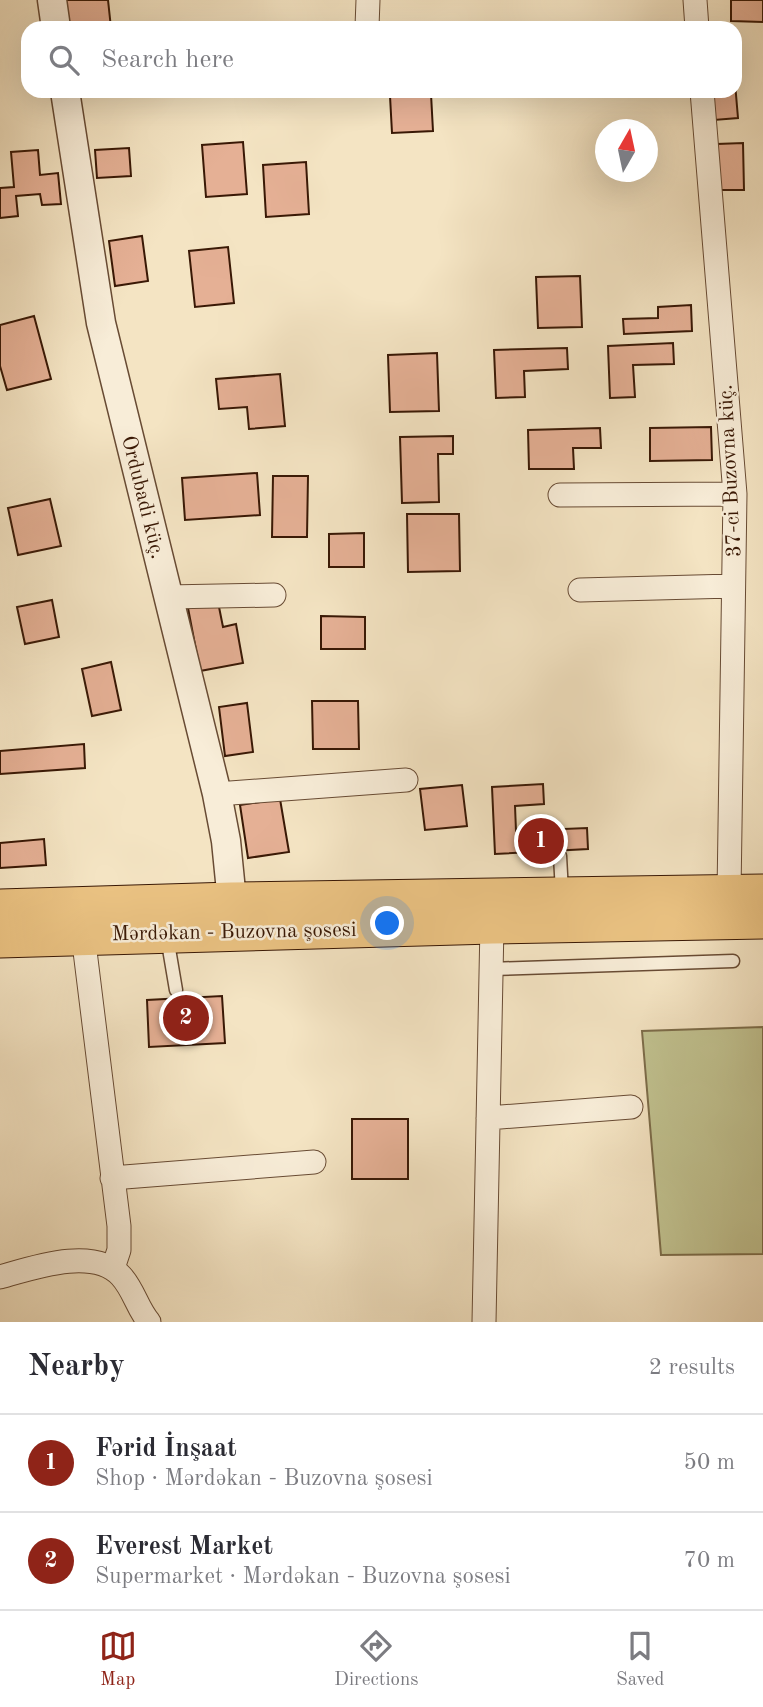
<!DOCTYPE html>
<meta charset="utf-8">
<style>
:root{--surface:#fff;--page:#f2f2f3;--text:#2b2b33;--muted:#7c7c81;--line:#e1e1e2;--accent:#8f2418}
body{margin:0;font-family:"Old Standard TT",serif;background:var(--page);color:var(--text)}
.compass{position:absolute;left:595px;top:119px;width:63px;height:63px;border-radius:50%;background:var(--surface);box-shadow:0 7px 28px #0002;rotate:9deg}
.you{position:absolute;left:388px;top:924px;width:24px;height:24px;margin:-18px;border:5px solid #fff;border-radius:50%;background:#1a73e8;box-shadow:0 0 0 10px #1a73e833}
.badge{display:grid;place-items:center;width:46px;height:46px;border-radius:50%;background:var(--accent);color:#fff;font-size:23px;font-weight:700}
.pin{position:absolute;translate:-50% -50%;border:4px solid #fff;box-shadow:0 2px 7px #0006}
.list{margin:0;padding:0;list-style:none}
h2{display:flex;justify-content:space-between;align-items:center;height:91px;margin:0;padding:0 28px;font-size:30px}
h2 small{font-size:23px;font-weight:400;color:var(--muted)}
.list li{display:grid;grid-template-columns:46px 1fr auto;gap:21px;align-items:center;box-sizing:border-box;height:98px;padding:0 28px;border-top:2px solid var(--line)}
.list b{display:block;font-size:26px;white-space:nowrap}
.list p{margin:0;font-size:23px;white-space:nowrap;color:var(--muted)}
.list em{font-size:23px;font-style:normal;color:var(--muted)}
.icon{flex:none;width:38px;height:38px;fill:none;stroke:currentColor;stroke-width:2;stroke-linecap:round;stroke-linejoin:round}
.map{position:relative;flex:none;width:763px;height:1322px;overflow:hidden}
.search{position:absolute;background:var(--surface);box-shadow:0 7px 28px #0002;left:21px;right:21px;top:21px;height:77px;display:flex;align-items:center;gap:18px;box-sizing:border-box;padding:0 24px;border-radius:21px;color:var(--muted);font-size:26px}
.sheet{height:287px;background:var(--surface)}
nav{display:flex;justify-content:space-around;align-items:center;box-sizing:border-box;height:98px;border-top:2px solid var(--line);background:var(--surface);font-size:19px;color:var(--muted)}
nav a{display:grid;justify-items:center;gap:4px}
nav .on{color:var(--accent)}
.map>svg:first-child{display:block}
.green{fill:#c1c290;stroke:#7d6d4a;stroke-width:2}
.building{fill:#e5b095;stroke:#391805;stroke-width:2}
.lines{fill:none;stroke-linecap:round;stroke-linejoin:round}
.service-casing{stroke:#684b34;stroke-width:15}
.minor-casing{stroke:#684b34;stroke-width:25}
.tertiary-casing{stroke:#684b34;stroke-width:31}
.primary-casing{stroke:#391805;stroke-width:39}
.service{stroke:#f8edd8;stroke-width:12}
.minor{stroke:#f8edd8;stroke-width:23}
.tertiary{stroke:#f8edd8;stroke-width:28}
.primary{stroke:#eac282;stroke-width:37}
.labels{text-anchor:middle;stroke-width:5;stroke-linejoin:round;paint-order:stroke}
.street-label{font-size:21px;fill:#391805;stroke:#f8edd8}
</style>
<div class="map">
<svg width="763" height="1322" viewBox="0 0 763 1322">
<rect width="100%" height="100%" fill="#f4e4c3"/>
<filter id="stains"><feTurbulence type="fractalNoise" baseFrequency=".00286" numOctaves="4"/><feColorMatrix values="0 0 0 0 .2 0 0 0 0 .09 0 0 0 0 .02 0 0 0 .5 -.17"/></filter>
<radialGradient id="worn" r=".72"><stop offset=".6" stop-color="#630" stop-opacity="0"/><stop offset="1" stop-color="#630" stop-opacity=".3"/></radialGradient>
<!-- green -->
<path class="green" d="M 763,1027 L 763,1254 L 661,1255 L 642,1031 Z"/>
<!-- building -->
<path class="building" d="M 64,0 L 108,0 L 111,28 L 67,28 Z
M 731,0 L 763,0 L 763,22 L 731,21 Z
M 735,83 L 738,118 L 714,120 L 711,91 L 735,91 Z
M 431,94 L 433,131 L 392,133 L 390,96 Z
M 243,142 L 247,194 L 206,197 L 202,145 Z
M 743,143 L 744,190 L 719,190 L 717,144 Z
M 129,148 L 131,176 L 97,178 L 95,150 Z
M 38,150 L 40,175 L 58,173 L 61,204 L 42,205 L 40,194 L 16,196 L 18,216 L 0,218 L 0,188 L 14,187 L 11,152 Z
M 306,162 L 309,214 L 266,217 L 263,165 Z
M 142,236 L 148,281 L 115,286 L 109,241 Z
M 228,247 L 234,303 L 195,307 L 189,251 Z
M 580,276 L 582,327 L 538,328 L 536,277 Z
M 691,305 L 692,331 L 624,334 L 623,319 L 658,318 L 658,307 Z
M 34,316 L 51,379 L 7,390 L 0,366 L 0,325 Z
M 673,343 L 674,364 L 633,365 L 635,397 L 610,398 L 608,346 Z
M 567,348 L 568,369 L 524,371 L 525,397 L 496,398 L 494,350 Z
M 437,353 L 439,411 L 390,412 L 388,355 Z
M 280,374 L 285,426 L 249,429 L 247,407 L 219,409 L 216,379 Z
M 711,427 L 712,460 L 650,461 L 650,428 Z
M 600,428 L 601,448 L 573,448 L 574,469 L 529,469 L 528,430 Z
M 453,436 L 453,454 L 438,454 L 439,502 L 402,503 L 400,437 Z
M 257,473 L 260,515 L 185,520 L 182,478 Z
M 273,476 L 308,476 L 307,537 L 272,537 Z
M 50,499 L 61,546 L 18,555 L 8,508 Z
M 407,514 L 459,514 L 460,571 L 408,572 Z
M 364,533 L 364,567 L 329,567 L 329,534 Z
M 52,600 L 59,637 L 25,644 L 17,607 Z
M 218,602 L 223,627 L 236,624 L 243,663 L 200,671 L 188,608 Z
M 321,616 L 365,617 L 365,649 L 321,649 Z
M 111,662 L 121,710 L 92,716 L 82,669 Z
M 312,701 L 358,701 L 359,749 L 313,749 Z
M 247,703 L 253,752 L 225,756 L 219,707 Z
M 84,744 L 85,768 L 0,774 L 0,751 Z
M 543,784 L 544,804 L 515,806 L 516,831 L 587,828 L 588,849 L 495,854 L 492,787 Z
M 462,785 L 467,826 L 425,830 L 420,789 Z
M 280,799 L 289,852 L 248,858 L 240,805 Z
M 44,839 L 46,865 L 0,868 L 0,843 Z
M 222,996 L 225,1043 L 149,1047 L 147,1000 Z
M 352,1119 L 408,1119 L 408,1179 L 352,1179 Z"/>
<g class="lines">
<defs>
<path id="service" d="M 560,856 L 562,892
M 167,937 L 176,990
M 491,969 L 733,961"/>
<path id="minor" d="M 695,0 L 697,28
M 367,27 L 368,0
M 702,91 L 735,494 L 729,893
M 560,495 L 735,494
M 580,590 L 733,586
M 168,597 L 274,595
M 217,794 L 406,780
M 83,935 L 119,1226 L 119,1250 L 113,1268
M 488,1118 L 631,1107
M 112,1178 L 314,1162
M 0,1277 C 32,1268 94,1246 121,1276 C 134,1290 137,1308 149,1322
M 484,1322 L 492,925"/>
<path id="tertiary" d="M 52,0 L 56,28
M 65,91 L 101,323 L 217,794 L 226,841 L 232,901"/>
<path id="primary" d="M 0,908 L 232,901 L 763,893
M 0,939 L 492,925 L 763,920"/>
</defs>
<!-- service casing -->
<use href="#service" class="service-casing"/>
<!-- minor casing -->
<use href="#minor" class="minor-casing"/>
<!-- tertiary casing -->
<use href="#tertiary" class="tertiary-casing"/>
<!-- primary casing -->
<use href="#primary" class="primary-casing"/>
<!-- service -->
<use href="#service" class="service"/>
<!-- minor -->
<use href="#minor" class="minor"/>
<!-- tertiary -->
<use href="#tertiary" class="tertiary"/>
<!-- primary -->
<use href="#primary" class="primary"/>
</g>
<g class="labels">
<!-- street labels -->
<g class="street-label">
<text transform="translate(729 471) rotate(-93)" y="7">37-ci Buzovna küç.</text>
<text transform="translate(144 497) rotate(76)" y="7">Ordubadi küç.</text>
<text transform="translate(234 931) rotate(-1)" y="7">Mərdəkan - Buzovna şosesi</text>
</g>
</g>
<rect width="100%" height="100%" filter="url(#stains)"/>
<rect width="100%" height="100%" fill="url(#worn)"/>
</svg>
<svg class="compass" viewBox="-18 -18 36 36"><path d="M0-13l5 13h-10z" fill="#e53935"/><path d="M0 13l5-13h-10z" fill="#7c7c81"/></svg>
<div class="you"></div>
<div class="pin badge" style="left:541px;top:841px">1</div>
<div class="pin badge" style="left:186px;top:1018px">2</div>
<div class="search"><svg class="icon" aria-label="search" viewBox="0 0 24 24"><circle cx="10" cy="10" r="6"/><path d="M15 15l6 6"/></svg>Search here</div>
</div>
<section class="sheet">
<h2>Nearby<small>2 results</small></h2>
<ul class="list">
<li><span class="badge">1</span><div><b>Fərid İnşaat</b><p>Shop · Mərdəkan - Buzovna şosesi</p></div><em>50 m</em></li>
<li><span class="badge">2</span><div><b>Everest Market</b><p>Supermarket · Mərdəkan - Buzovna şosesi</p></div><em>70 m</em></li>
</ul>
</section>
<nav>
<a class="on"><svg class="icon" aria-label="map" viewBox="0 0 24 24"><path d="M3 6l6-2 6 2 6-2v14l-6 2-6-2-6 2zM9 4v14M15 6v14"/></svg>Map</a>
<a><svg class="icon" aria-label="directions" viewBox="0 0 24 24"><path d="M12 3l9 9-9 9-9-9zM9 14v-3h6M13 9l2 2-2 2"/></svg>Directions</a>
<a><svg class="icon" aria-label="saved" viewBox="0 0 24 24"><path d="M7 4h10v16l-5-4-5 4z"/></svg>Saved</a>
</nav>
